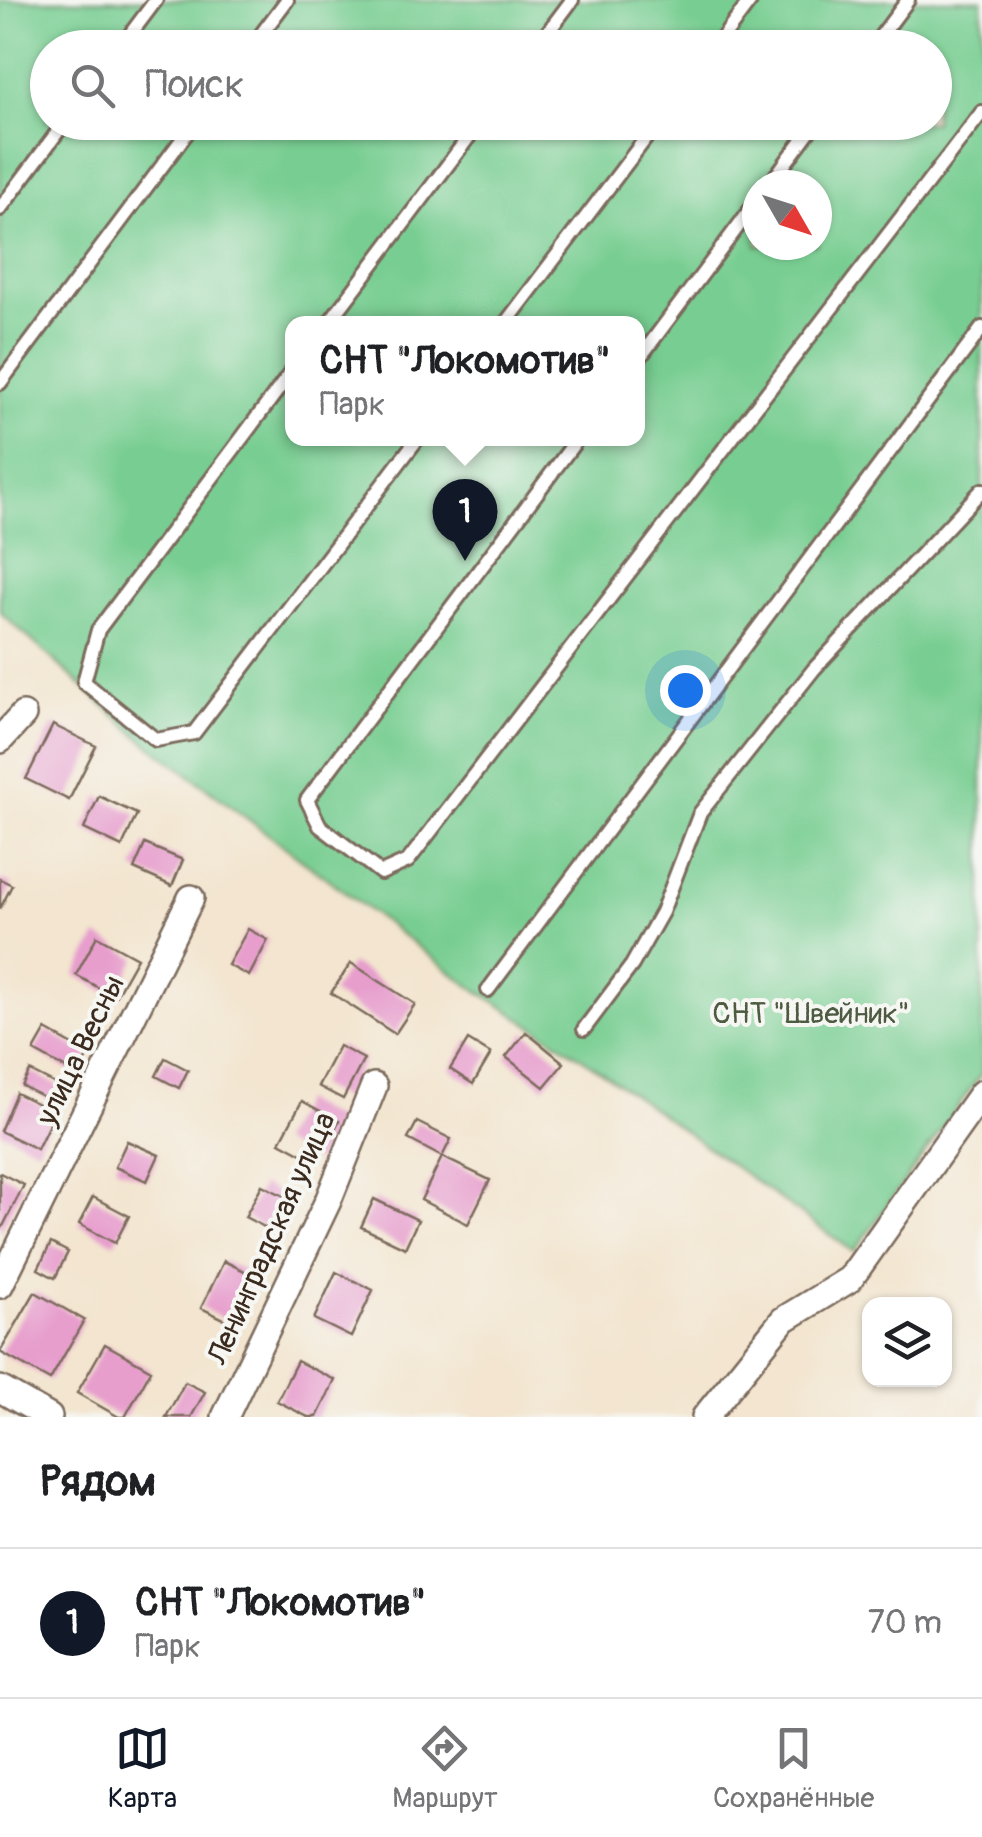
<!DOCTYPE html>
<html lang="ru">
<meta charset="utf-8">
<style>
:root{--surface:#fff;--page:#f2f2f2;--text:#202124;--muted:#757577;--line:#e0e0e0;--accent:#111827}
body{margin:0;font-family:Pangolin,sans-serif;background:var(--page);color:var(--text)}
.controls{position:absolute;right:30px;bottom:30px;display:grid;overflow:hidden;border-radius:20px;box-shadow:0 2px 8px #0004}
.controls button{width:90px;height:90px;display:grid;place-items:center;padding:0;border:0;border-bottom:2px solid var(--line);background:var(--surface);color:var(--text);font:50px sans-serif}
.compass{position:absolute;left:742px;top:170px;width:90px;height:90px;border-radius:50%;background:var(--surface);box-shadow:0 2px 8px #0004;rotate:129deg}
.you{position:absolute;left:685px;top:690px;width:35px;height:35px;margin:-25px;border:8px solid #fff;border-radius:50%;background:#1a73e8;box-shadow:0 0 0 15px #1a73e833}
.badge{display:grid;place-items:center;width:65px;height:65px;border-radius:50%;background:var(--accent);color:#fff;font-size:32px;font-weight:700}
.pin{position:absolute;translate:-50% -82px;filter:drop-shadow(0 2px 5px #0008)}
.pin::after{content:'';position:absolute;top:52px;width:35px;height:30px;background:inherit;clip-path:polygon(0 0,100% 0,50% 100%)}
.popup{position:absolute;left:285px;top:316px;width:360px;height:130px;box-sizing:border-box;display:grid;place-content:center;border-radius:20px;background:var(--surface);filter:drop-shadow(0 2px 8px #0005);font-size:32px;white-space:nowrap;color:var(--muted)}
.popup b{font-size:38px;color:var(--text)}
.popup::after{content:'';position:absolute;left:50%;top:100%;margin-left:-20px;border:20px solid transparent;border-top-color:var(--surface)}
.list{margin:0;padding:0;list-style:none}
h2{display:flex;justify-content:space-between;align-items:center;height:130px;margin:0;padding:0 40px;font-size:42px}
h2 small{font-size:32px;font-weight:400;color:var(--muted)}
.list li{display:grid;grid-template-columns:65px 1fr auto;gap:30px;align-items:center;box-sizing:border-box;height:150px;padding:0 40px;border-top:2px solid var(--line)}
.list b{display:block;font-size:38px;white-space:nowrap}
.list p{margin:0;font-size:32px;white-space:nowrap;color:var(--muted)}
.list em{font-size:32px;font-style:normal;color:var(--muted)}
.icon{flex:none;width:55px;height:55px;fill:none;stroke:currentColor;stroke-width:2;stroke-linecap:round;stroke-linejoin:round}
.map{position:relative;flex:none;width:982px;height:1417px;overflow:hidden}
.search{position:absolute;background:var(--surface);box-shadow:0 2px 8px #0004;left:30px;right:30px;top:30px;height:110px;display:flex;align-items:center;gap:25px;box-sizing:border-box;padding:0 35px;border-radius:55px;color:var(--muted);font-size:38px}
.sheet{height:280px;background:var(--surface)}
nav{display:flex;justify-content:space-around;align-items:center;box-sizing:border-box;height:140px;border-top:2px solid var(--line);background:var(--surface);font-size:28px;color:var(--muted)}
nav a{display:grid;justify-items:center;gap:5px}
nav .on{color:var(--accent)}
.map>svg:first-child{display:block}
.green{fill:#78ce92;stroke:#5a7c58;stroke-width:2.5;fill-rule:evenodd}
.building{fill:#e79ecd}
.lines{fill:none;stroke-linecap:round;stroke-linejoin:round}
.service-casing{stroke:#7b6b5c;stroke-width:18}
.minor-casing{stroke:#7b6b5c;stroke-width:30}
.service{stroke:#fff;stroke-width:12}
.minor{stroke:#fff;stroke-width:25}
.labels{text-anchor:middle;stroke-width:8;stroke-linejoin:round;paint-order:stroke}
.park-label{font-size:30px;fill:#4d5b41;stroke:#f6f6f2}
.street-label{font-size:30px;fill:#3b2a1e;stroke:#f6f6f2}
</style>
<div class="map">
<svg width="982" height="1417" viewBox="0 0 982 1417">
<rect width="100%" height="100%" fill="#f6f6f2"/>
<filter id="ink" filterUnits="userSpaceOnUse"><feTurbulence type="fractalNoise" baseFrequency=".01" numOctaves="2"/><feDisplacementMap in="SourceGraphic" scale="20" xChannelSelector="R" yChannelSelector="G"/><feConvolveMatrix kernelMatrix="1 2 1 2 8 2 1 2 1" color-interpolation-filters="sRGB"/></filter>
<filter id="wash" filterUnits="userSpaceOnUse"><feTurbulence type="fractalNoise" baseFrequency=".0048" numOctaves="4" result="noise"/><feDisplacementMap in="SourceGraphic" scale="40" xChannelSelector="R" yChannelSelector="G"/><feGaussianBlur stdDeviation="2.25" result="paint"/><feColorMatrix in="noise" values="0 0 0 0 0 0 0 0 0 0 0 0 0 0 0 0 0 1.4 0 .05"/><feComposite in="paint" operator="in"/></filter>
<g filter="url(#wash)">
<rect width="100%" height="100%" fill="#f3e5cf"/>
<!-- green -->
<path class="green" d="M 0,0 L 982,0 L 982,1073 L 854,1252 L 582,1058 L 467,984 L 139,737 L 0,612 ZM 48,48 L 934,48 L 934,122 L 48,122 ZM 757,185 L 817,185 L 817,245 L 757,245 ZM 292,324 L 638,324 L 638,438 L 292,438 Z"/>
<g id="blocks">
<!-- building -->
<path class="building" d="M 53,725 L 96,746 L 69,800 L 26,779 Z
M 99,796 L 137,814 L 122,847 L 84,829 Z
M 145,844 L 183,860 L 172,886 L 134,869 Z
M 0,879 L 12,885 L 0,909 Z
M 248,929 L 268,940 L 249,976 L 228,965 Z
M 97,936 L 137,958 L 115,997 L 76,975 Z
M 351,963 L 415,1004 L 395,1034 L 331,993 Z
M 46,1030 L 89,1054 L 77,1075 L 34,1051 Z
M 526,1032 L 564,1063 L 544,1087 L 506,1057 Z
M 468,1040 L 491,1054 L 473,1084 L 450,1069 Z
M 339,1046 L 364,1059 L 343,1099 L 318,1086 Z
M 165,1058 L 188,1070 L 179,1088 L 156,1076 Z
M 30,1071 L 61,1087 L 54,1102 L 22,1086 Z
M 16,1093 L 55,1112 L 37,1149 L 0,1131 Z
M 302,1101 L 339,1121 L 317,1162 L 280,1142 Z
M 417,1122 L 451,1139 L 442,1157 L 490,1180 L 468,1224 L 421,1200 L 442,1157 L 408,1139 Z
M 127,1141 L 159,1155 L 147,1181 L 115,1167 Z
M 0,1173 L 24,1185 L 0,1232 Z
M 262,1185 L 294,1201 L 278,1234 L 245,1217 Z
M 93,1197 L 129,1216 L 115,1243 L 79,1224 Z
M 374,1199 L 418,1220 L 405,1248 L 361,1227 Z
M 51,1243 L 68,1252 L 55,1278 L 38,1269 Z
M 224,1261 L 253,1275 L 230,1322 L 201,1308 Z
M 336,1272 L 373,1290 L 351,1337 L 314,1319 Z
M 35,1292 L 84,1320 L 50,1380 L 0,1352 Z
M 105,1344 L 151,1370 L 125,1417 L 119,1417 L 77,1393 Z
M 297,1361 L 335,1380 L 317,1417 L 308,1417 L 277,1401 Z
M 185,1382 L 205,1392 L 191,1417 L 166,1417 Z"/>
</g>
</g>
<g filter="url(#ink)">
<use href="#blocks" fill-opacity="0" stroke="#7b6b5c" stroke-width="2.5"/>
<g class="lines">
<defs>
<path id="service" d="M 120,48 L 156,0
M 251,48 L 287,0
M 536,48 L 572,0
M 715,48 L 751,0
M 872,48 L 908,0
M 769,185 L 816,122
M 0,209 L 65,122
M 328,324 L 480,122
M 505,324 L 658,122
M 638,360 L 757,201
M 292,371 L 98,630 L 84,682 L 156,740 L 194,733 L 418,438
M 0,383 L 195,122
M 578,438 L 307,800 L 320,826 L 381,873 L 408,861 L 982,112
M 488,990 L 982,328
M 584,1029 L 632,965 L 662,912 L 700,813 L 814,669 L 982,490"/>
<path id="minor" d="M 0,740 L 23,715
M 0,1285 L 191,898
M 0,1389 L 49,1417
M 225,1417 L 328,1201 L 374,1086
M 705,1417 L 783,1320 L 850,1279 L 982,1093"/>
</defs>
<!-- service casing -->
<use href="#service" class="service-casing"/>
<!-- minor casing -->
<use href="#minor" class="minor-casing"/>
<!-- service -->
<use href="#service" class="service"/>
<!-- minor -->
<use href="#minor" class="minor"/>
</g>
</g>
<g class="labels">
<!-- park labels -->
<g class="park-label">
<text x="811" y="1023">СНТ "Швейник"</text>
</g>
<!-- street labels -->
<g class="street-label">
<text transform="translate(80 1050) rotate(-64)" y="10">улица Весны</text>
<text transform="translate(271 1238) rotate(-66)" y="10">Ленинградская улица</text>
</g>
</g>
</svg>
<div class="controls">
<button><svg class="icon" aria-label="layers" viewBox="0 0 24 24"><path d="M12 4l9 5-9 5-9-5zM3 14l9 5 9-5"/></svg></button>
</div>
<svg class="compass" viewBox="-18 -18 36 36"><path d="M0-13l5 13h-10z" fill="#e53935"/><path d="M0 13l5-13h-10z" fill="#757577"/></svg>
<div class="you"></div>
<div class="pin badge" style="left:465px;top:561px">1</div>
<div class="popup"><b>СНТ &quot;Локомотив&quot;</b>Парк</div>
<div class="search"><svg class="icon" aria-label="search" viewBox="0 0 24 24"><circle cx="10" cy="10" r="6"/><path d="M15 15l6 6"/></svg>Поиск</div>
</div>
<section class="sheet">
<h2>Рядом<small></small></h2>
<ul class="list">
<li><span class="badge">1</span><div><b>СНТ &quot;Локомотив&quot;</b><p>Парк</p></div><em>70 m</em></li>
</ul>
</section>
<nav>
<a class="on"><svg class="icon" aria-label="map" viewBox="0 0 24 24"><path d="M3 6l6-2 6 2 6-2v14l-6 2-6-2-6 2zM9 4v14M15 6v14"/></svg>Карта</a>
<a><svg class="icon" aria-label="directions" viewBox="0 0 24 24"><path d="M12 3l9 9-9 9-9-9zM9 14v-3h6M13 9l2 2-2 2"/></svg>Маршрут</a>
<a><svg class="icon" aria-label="saved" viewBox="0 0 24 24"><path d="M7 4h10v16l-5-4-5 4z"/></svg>Сохранённые</a>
</nav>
